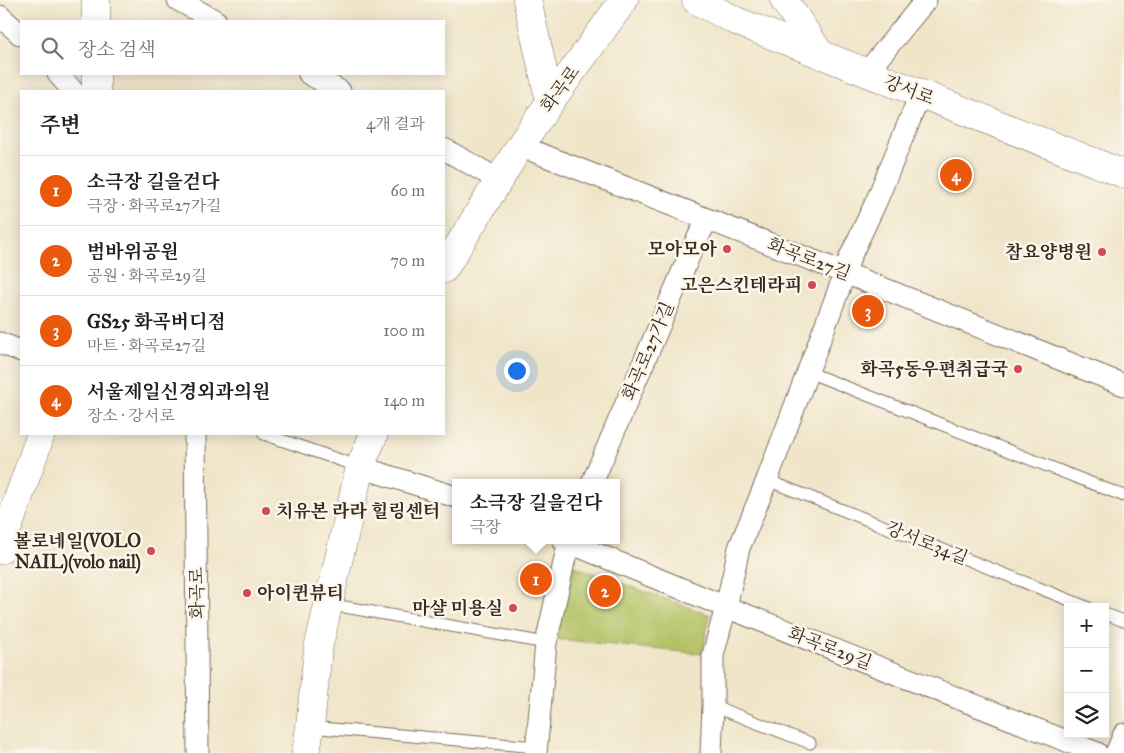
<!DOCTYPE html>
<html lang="ko">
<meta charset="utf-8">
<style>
:root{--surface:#fff;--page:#f6f6f6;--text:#202124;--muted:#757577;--line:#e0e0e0;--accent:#ea580c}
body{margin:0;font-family:"IM FELL Great Primer","Noto Serif KR",serif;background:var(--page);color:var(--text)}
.controls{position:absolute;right:15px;bottom:15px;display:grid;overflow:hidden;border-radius:0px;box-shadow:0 2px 12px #0003}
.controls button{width:45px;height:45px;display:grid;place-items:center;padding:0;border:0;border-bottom:1px solid var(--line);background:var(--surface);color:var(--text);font:25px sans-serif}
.you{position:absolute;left:516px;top:370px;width:18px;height:18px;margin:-12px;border:4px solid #fff;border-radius:50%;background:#1a73e8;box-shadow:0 0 0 8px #1a73e833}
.badge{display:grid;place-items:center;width:32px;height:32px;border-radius:50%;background:var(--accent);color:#fff;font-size:16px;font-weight:700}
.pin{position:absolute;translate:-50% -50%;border:2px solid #fff;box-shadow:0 1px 5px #0006}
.popup{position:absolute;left:452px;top:479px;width:168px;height:65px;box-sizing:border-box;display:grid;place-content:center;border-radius:0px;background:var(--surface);filter:drop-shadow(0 1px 4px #0005);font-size:16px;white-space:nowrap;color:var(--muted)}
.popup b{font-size:19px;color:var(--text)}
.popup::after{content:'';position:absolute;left:50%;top:100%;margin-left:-10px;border:10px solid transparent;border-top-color:var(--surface)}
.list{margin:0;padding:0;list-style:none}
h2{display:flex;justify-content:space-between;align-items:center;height:65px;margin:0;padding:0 20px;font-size:21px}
h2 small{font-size:16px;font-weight:400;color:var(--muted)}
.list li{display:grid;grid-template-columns:32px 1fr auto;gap:15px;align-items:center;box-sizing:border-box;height:70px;padding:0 20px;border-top:1px solid var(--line)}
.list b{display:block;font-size:19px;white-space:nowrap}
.list p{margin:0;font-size:16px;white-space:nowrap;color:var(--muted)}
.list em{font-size:16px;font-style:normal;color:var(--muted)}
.icon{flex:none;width:28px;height:28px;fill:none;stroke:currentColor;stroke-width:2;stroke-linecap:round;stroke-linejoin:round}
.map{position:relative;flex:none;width:1124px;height:753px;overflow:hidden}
.search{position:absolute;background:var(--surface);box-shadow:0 2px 12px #0003;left:20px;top:20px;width:425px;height:55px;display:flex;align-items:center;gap:12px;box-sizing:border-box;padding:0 18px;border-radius:0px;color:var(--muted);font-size:19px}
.panel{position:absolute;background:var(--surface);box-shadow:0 2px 12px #0003;left:20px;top:90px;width:425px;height:345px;border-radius:0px}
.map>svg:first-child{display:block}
.green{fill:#b4c265;stroke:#787642}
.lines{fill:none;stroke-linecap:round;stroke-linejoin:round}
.service-casing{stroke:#7a6b5a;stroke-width:13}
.minor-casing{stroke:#7a6b5a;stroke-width:23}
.tertiary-casing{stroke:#7a6b5a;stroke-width:29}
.secondary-casing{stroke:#7a6b5a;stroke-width:29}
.primary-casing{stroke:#7a6b5a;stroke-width:29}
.service{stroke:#fff;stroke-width:11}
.minor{stroke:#fff;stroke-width:21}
.tertiary{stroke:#fff;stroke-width:28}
.secondary{stroke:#fff;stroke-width:28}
.primary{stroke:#fff;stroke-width:28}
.poi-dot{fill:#d1495b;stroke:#fbf7ec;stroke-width:2}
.labels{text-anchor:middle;stroke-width:5;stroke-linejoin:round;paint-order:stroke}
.street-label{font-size:18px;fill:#3b2a1e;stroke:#fbf7ec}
.poi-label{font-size:18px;font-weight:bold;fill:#3b2a1e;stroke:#fbf7ec;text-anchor:end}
</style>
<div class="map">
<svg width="1124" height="753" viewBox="0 0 1124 753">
<rect width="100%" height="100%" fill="#fbf7ec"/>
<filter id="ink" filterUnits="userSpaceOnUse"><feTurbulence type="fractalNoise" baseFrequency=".02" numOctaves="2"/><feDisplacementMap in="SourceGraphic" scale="10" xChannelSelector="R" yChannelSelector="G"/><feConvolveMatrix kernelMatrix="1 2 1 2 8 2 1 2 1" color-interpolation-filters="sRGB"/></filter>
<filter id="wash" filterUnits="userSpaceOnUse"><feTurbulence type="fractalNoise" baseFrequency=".0096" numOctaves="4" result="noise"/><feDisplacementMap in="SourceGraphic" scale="20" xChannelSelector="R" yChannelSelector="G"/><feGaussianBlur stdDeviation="1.12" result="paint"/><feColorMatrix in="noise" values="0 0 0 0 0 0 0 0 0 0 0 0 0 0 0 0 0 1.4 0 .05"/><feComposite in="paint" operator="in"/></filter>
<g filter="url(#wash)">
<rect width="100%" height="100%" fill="#f0e5c9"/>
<!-- green -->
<path class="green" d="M 574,566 L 710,615 L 702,654 L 556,639 Z"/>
</g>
<g filter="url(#ink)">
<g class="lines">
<defs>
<path id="service" d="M 808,372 L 1124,496
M 264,434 L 360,467
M 767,480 L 1087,607
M 328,604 L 546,643
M 1105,614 L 1124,621
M 713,706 L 810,743
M 310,727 L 536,747"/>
<path id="minor" d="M 178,0 L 216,21
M 0,16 L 21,35
M 866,73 L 926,0
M 58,74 L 73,91
M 309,74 L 340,91
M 520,146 L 845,273 L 1124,385
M 444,149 L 499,180
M 0,343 L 21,351
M 195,434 L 198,753
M 360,467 L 456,497
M 592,483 L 693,247 L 707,220
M 563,540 L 726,607 L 1097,753
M 536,753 L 546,643 L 569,540
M 711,753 L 713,706 L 713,655 L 726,607 L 739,548 L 767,480 L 845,273 L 850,257 L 876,202 L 920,95
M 1116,753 L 1124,734"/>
<path id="tertiary" d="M 96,21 L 96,0
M 96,91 L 96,74
M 0,550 L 41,434"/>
<path id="secondary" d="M 696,0 L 736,21 L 1124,174"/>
<path id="primary" d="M 527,0 L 550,102
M 784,0 L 821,55
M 444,269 L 520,146 L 550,102 L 624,0
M 306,753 L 310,727 L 318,649 L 360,467 L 374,434"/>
</defs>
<!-- service casing -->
<use href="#service" class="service-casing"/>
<!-- minor casing -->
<use href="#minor" class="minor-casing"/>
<!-- tertiary casing -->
<use href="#tertiary" class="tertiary-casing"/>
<!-- secondary casing -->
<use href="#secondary" class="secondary-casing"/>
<!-- primary casing -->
<use href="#primary" class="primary-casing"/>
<!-- service -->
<use href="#service" class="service"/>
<!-- minor -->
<use href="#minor" class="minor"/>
<!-- tertiary -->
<use href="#tertiary" class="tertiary"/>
<!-- secondary -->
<use href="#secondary" class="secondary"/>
<!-- primary -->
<use href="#primary" class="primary"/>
</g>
</g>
<!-- markers -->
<g class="poi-dot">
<circle cx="727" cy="249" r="5"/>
<circle cx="1102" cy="252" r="5"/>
<circle cx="812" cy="285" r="5"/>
<circle cx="1018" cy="369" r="5"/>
<circle cx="266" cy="511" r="5"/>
<circle cx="151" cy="551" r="5"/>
<circle cx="247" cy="593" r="5"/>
<circle cx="513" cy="608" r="5"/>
</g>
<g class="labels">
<!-- street labels -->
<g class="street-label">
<text transform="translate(560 89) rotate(-54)" y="6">화곡로</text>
<text transform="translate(909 90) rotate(21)" y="6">강서로</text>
<text transform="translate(809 259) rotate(21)" y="6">화곡로27길</text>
<text transform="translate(648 351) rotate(-67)" y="6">화곡로27가길</text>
<text transform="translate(927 543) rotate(22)" y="6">강서로34길</text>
<text transform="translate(197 593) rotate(-91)" y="6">화곡로</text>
<text transform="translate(830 648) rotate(21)" y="6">화곡로29길</text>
</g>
<!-- poi labels -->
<g class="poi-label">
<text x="717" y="255">모아모아</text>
<text x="1092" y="258">참요양병원</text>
<text x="802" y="291">고은스킨테라피</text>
<text x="1008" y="375">화곡5동우편취급국</text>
<text x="276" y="517" text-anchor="start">치유본 라라 힐링센터</text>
<text x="141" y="547">볼로네일(VOLO<tspan x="141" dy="21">NAIL)(volo nail)</tspan></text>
<text x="257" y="599" text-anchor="start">아이퀸뷰티</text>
<text x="503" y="614">마샬 미용실</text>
</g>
</g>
</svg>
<div class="controls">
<button>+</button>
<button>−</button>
<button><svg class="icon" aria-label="layers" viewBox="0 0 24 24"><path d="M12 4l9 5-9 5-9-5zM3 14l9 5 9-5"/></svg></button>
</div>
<div class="you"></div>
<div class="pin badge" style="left:536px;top:579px">1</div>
<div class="popup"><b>소극장 길을걷다</b>극장</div>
<div class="pin badge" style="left:605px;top:591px">2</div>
<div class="pin badge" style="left:868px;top:311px">3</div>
<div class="pin badge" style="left:956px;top:175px">4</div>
<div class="search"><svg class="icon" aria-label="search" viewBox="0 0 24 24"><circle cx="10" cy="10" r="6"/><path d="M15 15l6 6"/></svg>장소 검색</div>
<section class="panel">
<h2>주변<small>4개 결과</small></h2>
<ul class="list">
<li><span class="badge">1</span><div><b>소극장 길을걷다</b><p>극장 · 화곡로27가길</p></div><em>60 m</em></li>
<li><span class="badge">2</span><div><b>범바위공원</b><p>공원 · 화곡로29길</p></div><em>70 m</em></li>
<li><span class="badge">3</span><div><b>GS25 화곡버디점</b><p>마트 · 화곡로27길</p></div><em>100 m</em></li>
<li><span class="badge">4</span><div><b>서울제일신경외과의원</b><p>장소 · 강서로</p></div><em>140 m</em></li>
</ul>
</section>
</div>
